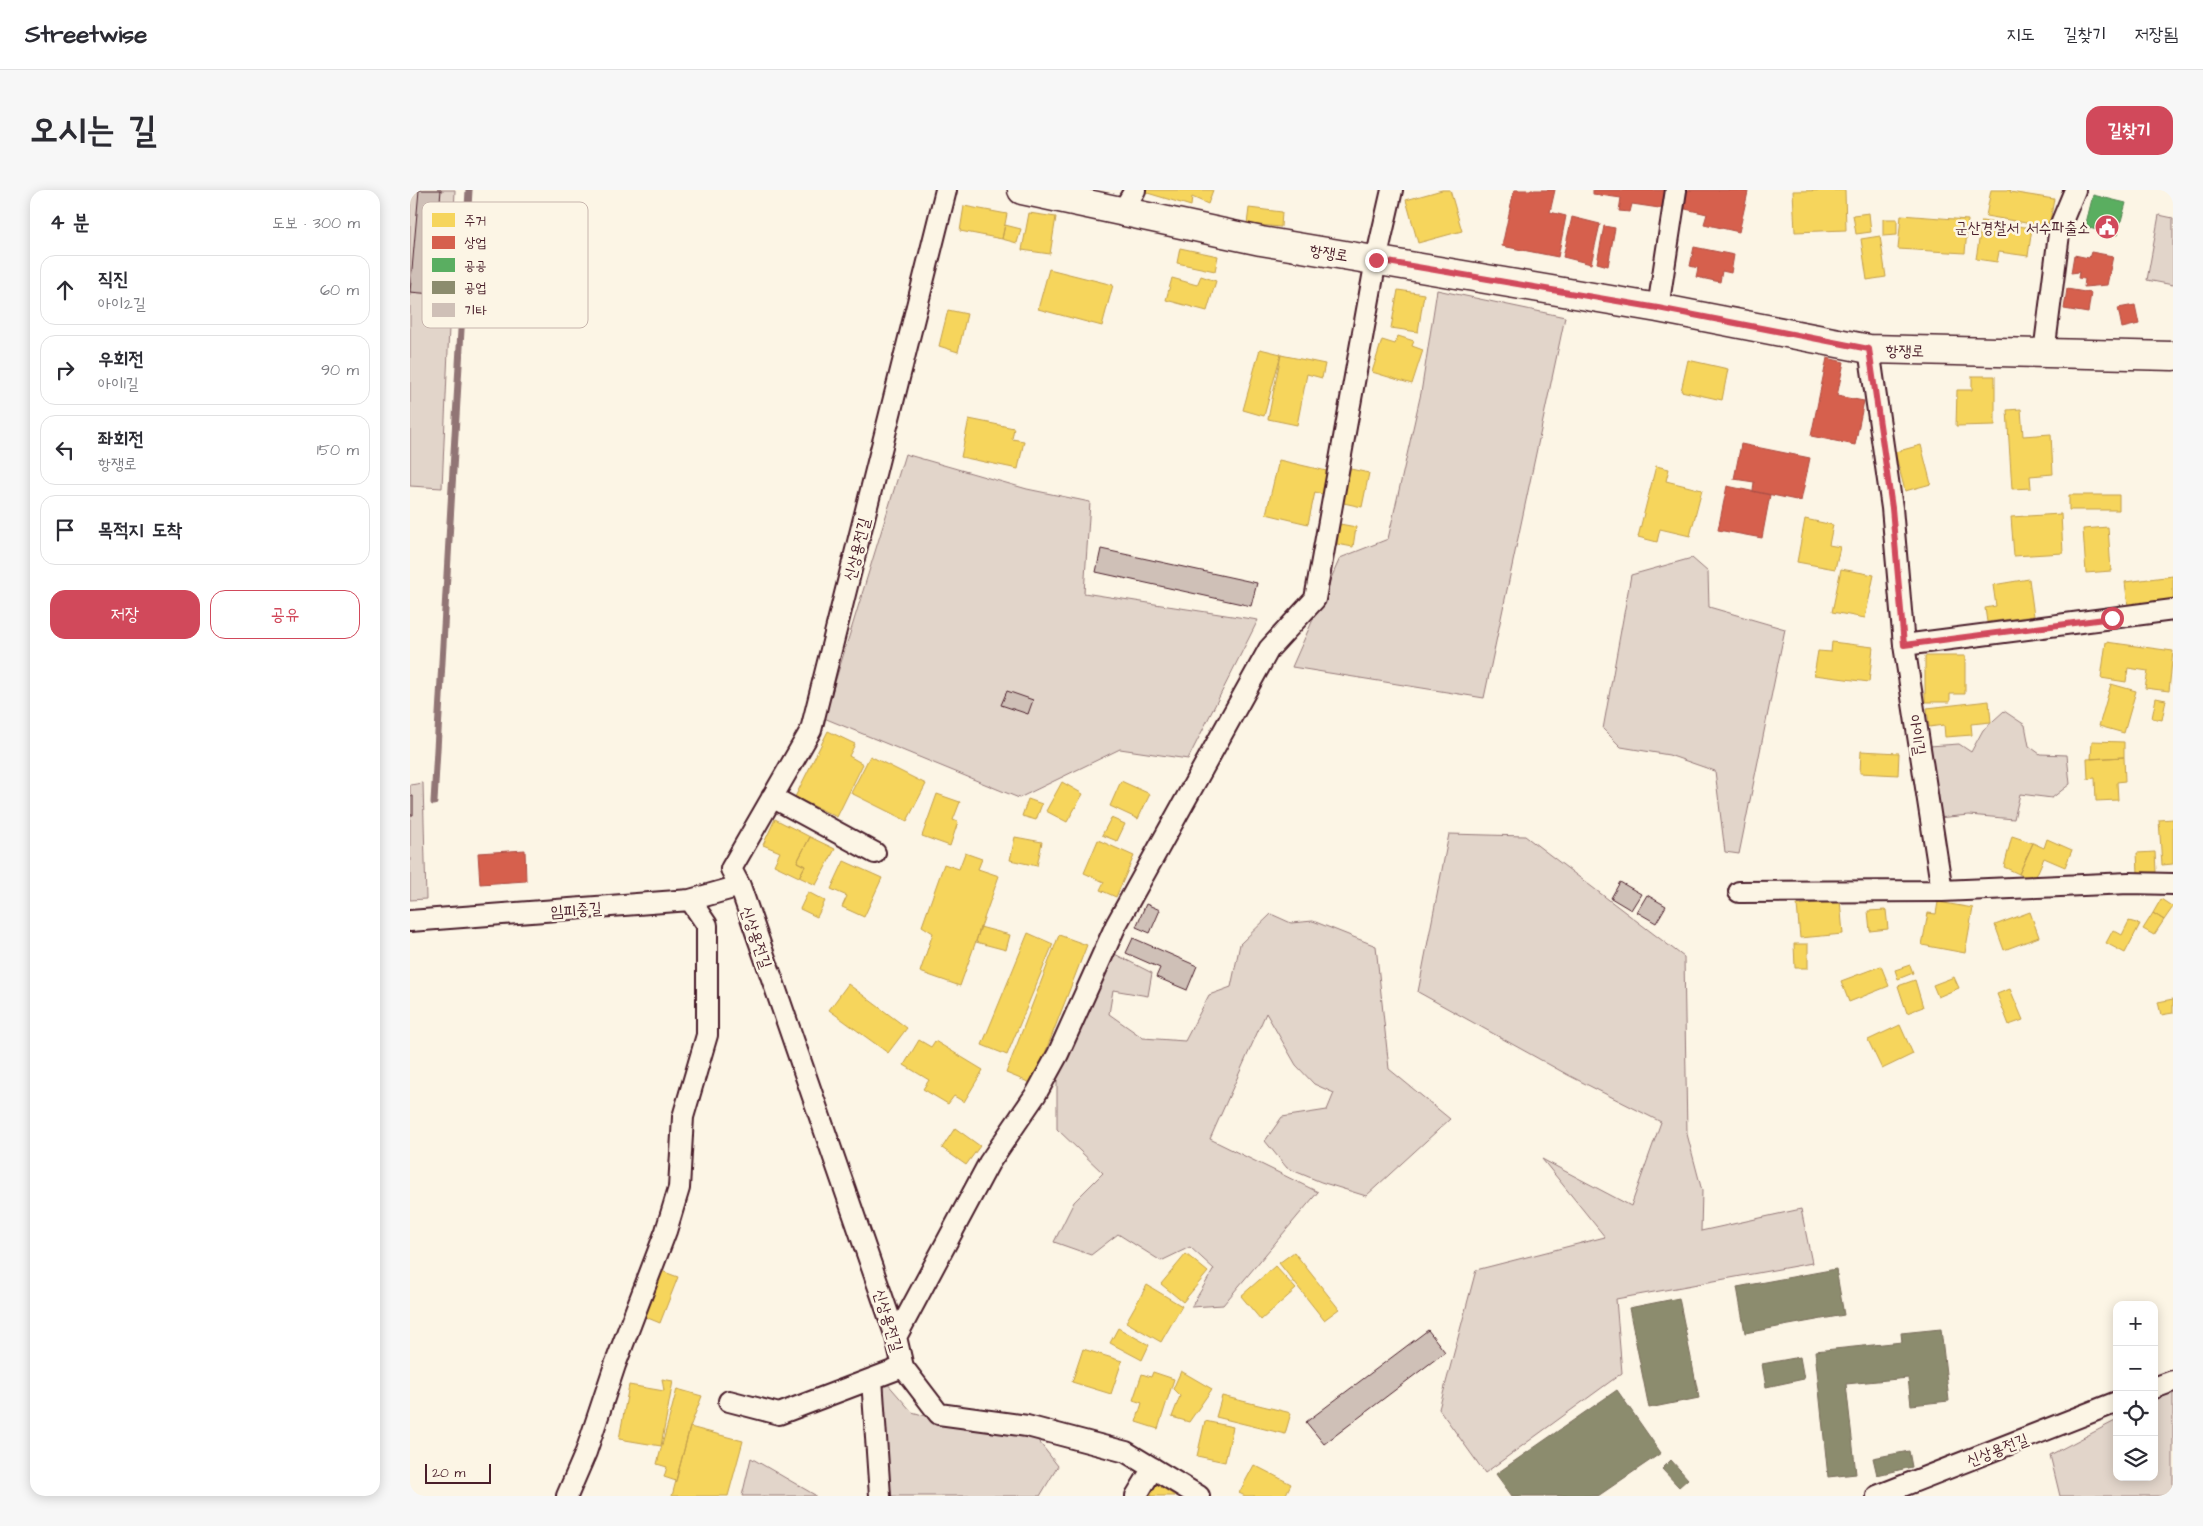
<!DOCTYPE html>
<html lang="ko">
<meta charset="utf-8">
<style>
:root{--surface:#fff;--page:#f7f7f7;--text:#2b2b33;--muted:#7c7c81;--line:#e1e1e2;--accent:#d1495b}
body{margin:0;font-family:"Architects Daughter","Poor Story",sans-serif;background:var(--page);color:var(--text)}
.controls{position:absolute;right:15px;bottom:15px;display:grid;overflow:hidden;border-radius:10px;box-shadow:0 2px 12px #0003}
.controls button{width:45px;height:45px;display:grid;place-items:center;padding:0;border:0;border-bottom:1px solid var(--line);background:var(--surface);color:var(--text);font:25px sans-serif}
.scale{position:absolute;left:15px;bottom:12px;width:66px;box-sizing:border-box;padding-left:5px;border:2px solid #4a1f2b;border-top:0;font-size:14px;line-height:18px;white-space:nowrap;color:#4a1f2b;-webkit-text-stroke:4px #fcf5e5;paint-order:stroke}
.stop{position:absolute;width:15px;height:15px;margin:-11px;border:4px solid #d1495b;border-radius:50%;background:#fff}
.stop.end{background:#d1495b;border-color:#fff;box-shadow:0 1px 5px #0008}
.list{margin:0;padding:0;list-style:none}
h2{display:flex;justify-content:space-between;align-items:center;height:65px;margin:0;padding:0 20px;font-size:21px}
h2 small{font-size:16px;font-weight:400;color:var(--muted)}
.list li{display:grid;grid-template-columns:32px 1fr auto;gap:15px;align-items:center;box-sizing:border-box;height:70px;margin:0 10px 10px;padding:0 10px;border:1px solid var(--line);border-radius:15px}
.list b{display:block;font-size:19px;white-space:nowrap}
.list p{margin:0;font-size:16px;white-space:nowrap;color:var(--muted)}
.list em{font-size:16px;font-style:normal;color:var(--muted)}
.actions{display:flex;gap:10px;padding:15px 20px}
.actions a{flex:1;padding:11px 0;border:1px solid var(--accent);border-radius:15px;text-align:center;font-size:18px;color:var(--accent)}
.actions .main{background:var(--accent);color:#fff}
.icon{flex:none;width:28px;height:28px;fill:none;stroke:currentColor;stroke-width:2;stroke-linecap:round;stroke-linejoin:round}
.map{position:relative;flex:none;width:1763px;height:1306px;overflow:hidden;border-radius:15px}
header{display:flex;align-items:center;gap:30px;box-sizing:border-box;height:70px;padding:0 25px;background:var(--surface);border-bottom:1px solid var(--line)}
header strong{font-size:24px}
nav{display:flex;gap:28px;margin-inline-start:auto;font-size:18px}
.intro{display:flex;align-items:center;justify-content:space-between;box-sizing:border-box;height:120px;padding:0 30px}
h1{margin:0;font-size:35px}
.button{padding:12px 22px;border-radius:15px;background:var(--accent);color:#fff;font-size:18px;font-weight:700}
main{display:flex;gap:30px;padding:0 30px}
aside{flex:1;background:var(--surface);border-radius:15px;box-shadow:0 2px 12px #0003}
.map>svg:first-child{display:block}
.green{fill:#e2d5ca;stroke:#967a7a}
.homes{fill:#f6d55c;stroke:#c29e4d}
.shops{fill:#d6604d;stroke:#ac4c43}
.public{fill:#5aae61;stroke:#558351}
.industry{fill:#8c8c6e;stroke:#786b5a}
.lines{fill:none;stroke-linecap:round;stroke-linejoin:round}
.stream{stroke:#917474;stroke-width:7}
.building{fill:#cfc0b7;stroke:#4a1f2b}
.street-casing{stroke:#4a1f2b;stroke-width:24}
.secondary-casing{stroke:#4a1f2b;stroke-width:31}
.street{stroke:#fcf5e5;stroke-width:20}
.secondary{stroke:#fcf5e5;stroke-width:28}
.route{stroke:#d1495b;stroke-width:6}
.labels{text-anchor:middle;stroke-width:5;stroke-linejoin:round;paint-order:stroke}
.poi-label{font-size:16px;fill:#4a1f2b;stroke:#fcf5e5;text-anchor:end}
.street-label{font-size:16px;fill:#4a1f2b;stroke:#fcf5e5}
.key{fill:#fcf5e5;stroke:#c7b5ad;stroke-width:1}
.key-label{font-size:14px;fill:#4a1f2b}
</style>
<header>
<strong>Streetwise</strong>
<nav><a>지도</a><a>길찾기</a><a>저장됨</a></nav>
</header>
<div class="intro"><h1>오시는 길</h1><a class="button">길찾기</a></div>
<main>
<aside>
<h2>4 분<small>도보 · 300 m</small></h2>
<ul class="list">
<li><svg class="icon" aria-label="ahead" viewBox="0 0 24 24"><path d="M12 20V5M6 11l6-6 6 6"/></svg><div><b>직진</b><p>아이2길</p></div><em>60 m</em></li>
<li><svg class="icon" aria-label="right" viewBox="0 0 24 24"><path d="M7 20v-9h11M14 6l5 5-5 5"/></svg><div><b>우회전</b><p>아이1길</p></div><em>90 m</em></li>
<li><svg class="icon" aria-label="left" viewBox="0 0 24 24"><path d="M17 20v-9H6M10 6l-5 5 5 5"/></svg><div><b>좌회전</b><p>항쟁로</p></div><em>150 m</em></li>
<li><svg class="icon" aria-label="arrive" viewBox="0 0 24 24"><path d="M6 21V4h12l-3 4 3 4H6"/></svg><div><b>목적지 도착</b></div></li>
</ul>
<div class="actions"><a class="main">저장</a><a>공유</a></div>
</aside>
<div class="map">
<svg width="1763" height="1306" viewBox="0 0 1763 1306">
<rect width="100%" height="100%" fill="#fcf5e5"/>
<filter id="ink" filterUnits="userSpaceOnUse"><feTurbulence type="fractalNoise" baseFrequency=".02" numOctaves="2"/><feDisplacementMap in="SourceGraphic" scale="10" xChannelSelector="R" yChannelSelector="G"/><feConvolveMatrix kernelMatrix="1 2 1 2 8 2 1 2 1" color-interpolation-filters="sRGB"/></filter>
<g filter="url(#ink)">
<!-- green -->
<path class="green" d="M 0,0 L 45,0 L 32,298 L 0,296 Z
M 1749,25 L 1763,28 L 1763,95 L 1737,90 Z
M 1027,100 L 1155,127 L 1074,508 L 882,477 L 930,368 L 978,349 L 1011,203 Z
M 495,264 L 617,299 L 680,312 L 674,403 L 848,430 L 778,569 L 710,559 L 609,608 L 414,528 Z
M 1282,368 L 1298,382 L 1299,417 L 1375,439 L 1329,664 L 1315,662 L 1305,581 L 1259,565 L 1211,557 L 1193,539 L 1221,385 Z
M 1594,521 L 1615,535 L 1619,556 L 1630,564 L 1657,565 L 1660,594 L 1642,608 L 1610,604 L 1604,629 L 1559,625 L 1528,628 L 1519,556 L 1549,554 L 1561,562 L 1573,540 Z
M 13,593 L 16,709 L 0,710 L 0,595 Z
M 1039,644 L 1115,646 L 1274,767 L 1277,944 L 1292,1001 L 1291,1041 L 1391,1019 L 1402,1073 L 1206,1109 L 1212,1183 L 1075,1283 L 1029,1219 L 1066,1080 L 1195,1047 L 1132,969 L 1221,1016 L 1251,932 L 1158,885 L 1008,802 Z
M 861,724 L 881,733 L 903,731 L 966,756 L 979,879 L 1040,929 L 956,1006 L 911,992 L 877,978 L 855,951 L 872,927 L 917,920 L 924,903 L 904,894 L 886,875 L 856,823 L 800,949 L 908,1002 L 813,1115 L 781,1117 L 804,1079 L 780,1057 L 751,1071 L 708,1044 L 681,1065 L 644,1052 L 664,1012 L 693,983 L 647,939 L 647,850 L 687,755 L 742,783 L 738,806 L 703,800 L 699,824 L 733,848 L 775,851 L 799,805 L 821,797 L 830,754 Z
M 1763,1186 L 1763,1306 L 1650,1306 L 1640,1265 L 1707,1230 L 1707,1287 L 1744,1287 L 1744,1208 Z
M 476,1192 L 502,1222 L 566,1240 L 626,1248 L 648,1276 L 630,1306 L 469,1306 L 455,1253 Z
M 341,1268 L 405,1305 L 405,1306 L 332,1306 Z"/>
<!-- homes -->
<path class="homes" d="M 735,0 L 803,0 L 798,14 L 782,7 L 781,16 L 734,2 Z
M 1032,0 L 1040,0 L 1052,41 L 1008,53 L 996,10 Z
M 1435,0 L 1436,40 L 1385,42 L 1383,1 Z
M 1581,0 L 1601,0 L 1600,2 L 1644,9 L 1639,37 L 1576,26 Z
M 554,16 L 597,24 L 592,49 L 550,41 Z
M 839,18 L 872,22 L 871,37 L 837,34 Z
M 619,23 L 646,27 L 640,64 L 612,60 Z
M 1459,23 L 1461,42 L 1446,44 L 1443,25 Z
M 1491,25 L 1558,30 L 1555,63 L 1488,59 Z
M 1473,29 L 1487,29 L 1487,45 L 1473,46 Z
M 1572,31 L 1622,38 L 1618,66 L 1589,62 L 1587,72 L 1566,69 Z
M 595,35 L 611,39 L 607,53 L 592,49 Z
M 1470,46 L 1476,87 L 1457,90 L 1451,49 Z
M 770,58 L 808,66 L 805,81 L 767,73 Z
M 639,79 L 703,95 L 692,136 L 628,119 Z
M 791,86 L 806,91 L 797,121 L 756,110 L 762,88 L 787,95 Z
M 988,100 L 1014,104 L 1008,142 L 981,138 Z
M 538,120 L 557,124 L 548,162 L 529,156 Z
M 988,146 L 1004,151 L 1002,156 L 1013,160 L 1002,194 L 962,182 L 972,150 L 985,154 Z
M 850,159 L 871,164 L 854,226 L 833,220 Z
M 871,165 L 915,174 L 912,188 L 897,184 L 887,235 L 858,229 Z
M 1278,170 L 1318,179 L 1312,210 L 1271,201 Z
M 1562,186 L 1585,186 L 1585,235 L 1546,236 L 1547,200 L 1562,200 Z
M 1611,219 L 1613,246 L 1641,244 L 1643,284 L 1620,286 L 1621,298 L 1602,299 L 1597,220 Z
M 559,229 L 604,238 L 602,249 L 614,251 L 608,279 L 551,267 Z
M 1511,255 L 1521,294 L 1495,301 L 1485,262 Z
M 869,270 L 921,282 L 916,305 L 905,302 L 898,334 L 856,324 Z
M 1246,276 L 1259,279 L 1256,291 L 1292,300 L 1280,346 L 1250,339 L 1247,352 L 1228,347 Z
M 936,278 L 959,283 L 952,317 L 929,312 Z
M 1659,305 L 1709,305 L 1709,320 L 1659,320 Z
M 1651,324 L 1653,363 L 1604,366 L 1601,327 Z
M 1395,329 L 1423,335 L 1419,355 L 1430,357 L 1425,379 L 1387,372 Z
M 930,334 L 946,337 L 943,357 L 927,354 Z
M 1698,337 L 1701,381 L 1676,383 L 1673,339 Z
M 1431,379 L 1464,385 L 1455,428 L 1422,422 Z
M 1763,386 L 1763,411 L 1718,416 L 1715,392 Z
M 1619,389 L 1624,426 L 1577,432 L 1575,418 L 1586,416 L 1583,395 Z
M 1422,452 L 1463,457 L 1459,492 L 1404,485 L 1408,461 L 1421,462 Z
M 1696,452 L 1763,461 L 1759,501 L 1735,498 L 1738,481 L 1718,478 L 1716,492 L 1691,488 Z
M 1515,466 L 1555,466 L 1555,504 L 1540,504 L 1540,512 L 1515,512 Z
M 1701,494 L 1726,501 L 1714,543 L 1689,536 Z
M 1746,508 L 1756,510 L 1752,530 L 1742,528 Z
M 1579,511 L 1581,532 L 1561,534 L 1562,545 L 1535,547 L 1534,535 L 1519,537 L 1517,518 Z
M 418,541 L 445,554 L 439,566 L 453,574 L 427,627 L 385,607 Z
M 1682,551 L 1714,552 L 1714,567 L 1681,569 Z
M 1451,561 L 1489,563 L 1488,585 L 1450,583 Z
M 460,566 L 516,594 L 497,631 L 441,603 Z
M 1714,567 L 1715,591 L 1707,592 L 1708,610 L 1686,611 L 1685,588 L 1678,589 L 1677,569 Z
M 711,591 L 740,604 L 728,629 L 700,616 Z
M 652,592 L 673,604 L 657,632 L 636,621 Z
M 527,604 L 550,612 L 543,630 L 548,632 L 540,656 L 512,646 Z
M 618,609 L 632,614 L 626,630 L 612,626 Z
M 701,628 L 715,634 L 707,651 L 692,645 Z
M 365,629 L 400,647 L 387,672 L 395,676 L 389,687 L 364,675 L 370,662 L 353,655 Z
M 1763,629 L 1763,674 L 1752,675 L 1749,630 Z
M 1602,646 L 1623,653 L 1609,684 L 1594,677 Z
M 400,647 L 425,659 L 406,695 L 389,687 L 395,676 L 387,672 Z
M 605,647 L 632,652 L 627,676 L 600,670 Z
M 1637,649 L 1662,660 L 1655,677 L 1634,668 L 1624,691 L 1609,684 L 1623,653 L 1634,658 Z
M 688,650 L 724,666 L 706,707 L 690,700 L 694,692 L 674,683 Z
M 1745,662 L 1746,682 L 1728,683 L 1727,663 Z
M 555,663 L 572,669 L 568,679 L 589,686 L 550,796 L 510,782 L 523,743 L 512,736 L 534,674 L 549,679 Z
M 434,671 L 472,688 L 454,727 L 432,717 L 437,706 L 421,699 Z
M 398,702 L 415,711 L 407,727 L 390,719 Z
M 1751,709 L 1763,717 L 1754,730 L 1743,723 Z
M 1430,710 L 1433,744 L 1390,748 L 1387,715 Z
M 1528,712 L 1563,718 L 1555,763 L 1512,755 L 1518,723 L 1526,724 Z
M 1476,720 L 1478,739 L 1460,741 L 1458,721 Z
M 1620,722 L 1629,747 L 1594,760 L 1585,735 Z
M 1743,723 L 1754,730 L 1744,745 L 1733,739 Z
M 1719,731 L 1730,734 L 1715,763 L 1696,753 L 1703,740 L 1712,745 Z
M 570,737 L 600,745 L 596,760 L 566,752 Z
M 618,743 L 643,754 L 597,865 L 572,855 Z
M 649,745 L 677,755 L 623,894 L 596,883 Z
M 1384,754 L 1398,754 L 1398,778 L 1385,778 Z
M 1500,775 L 1503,783 L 1488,789 L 1485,780 Z
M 1471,776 L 1479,796 L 1439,812 L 1431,791 Z
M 1544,787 L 1549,798 L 1528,807 L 1523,795 Z
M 1505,790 L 1513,817 L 1497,823 L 1488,796 Z
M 438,794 L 497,838 L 478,863 L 419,820 Z
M 1600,799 L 1613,830 L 1599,835 L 1587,804 Z
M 1763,809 L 1763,823 L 1751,825 L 1748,812 Z
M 1490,835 L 1503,864 L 1472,879 L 1458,850 Z
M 509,850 L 521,857 L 525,851 L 573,880 L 554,912 L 544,906 L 538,914 L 513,899 L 519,890 L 494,875 Z
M 545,938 L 570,956 L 556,975 L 532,958 Z
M 884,1062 L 929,1119 L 914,1130 L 869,1073 Z
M 776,1064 L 798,1082 L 773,1112 L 751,1094 Z
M 865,1076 L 886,1099 L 851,1130 L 831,1106 Z
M 246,1079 L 268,1087 L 250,1133 L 228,1124 Z
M 737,1095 L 772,1116 L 751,1152 L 716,1132 Z
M 708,1138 L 739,1155 L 732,1170 L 700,1153 Z
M 673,1159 L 712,1171 L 701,1204 L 662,1192 Z
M 771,1181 L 802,1199 L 779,1232 L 762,1227 L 770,1206 L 763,1199 Z
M 743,1182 L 764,1189 L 748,1239 L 726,1232 L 732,1213 L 723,1210 L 732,1184 L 741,1187 Z
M 252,1189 L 263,1191 L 251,1256 L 209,1249 L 219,1195 L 254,1201 Z
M 267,1199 L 292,1206 L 280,1237 L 266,1291 L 254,1287 L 257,1277 L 247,1274 Z
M 812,1206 L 881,1223 L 875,1244 L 806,1227 Z
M 795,1231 L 823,1237 L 815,1272 L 787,1266 Z
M 280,1237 L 333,1251 L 318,1306 L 262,1306 Z
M 844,1275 L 881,1294 L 875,1306 L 835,1306 L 829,1303 Z
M 747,1294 L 765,1306 L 739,1306 Z"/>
<!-- shops -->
<path class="shops" d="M 1104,0 L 1145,0 L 1140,22 L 1156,26 L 1148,67 L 1092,56 Z
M 1183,0 L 1258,0 L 1256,19 L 1222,14 L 1220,22 L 1209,21 L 1211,8 L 1183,4 Z
M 1275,0 L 1327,0 L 1338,2 L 1329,42 L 1294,34 L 1297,24 L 1271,18 Z
M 1162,27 L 1190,34 L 1181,74 L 1153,67 Z
M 1194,36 L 1205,38 L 1198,76 L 1187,73 Z
M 1284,57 L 1324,65 L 1321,83 L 1312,81 L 1310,92 L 1286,87 L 1288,78 L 1280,76 Z
M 1681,62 L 1703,66 L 1697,95 L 1674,97 L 1675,89 L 1668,88 L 1669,82 L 1661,83 L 1664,65 L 1679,68 Z
M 1657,99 L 1681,103 L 1678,123 L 1654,119 Z
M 1725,115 L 1729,134 L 1712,138 L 1708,118 Z
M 1417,168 L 1434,172 L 1427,206 L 1454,211 L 1445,255 L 1401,246 Z
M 1331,254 L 1400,268 L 1391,311 L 1343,301 L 1344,292 L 1324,289 Z
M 1317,296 L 1360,305 L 1352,348 L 1308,340 Z
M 115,660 L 116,691 L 70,694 L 68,663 Z"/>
<!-- public -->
<path class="public" d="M 1683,5 L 1716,13 L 1707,45 L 1675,37 Z"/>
<!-- industry -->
<path class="industry" d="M 1426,1079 L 1434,1125 L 1335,1143 L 1327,1097 Z
M 1269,1108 L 1289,1208 L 1239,1218 L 1219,1118 Z
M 1531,1139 L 1539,1211 L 1501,1215 L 1498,1188 L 1436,1194 L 1446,1284 L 1418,1287 L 1405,1161 L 1492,1152 L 1491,1143 Z
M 1390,1167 L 1394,1189 L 1356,1197 L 1352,1174 Z
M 1207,1200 L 1251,1263 L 1188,1306 L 1102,1306 L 1086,1284 Z
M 1499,1261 L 1502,1277 L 1467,1285 L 1463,1268 Z
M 1261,1270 L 1278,1289 L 1269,1297 L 1252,1279 Z"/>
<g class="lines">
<!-- stream -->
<path class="stream" d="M 24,612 L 59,0"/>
</g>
<!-- building -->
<path class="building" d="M 9,0 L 31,0 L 22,104 L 0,102 Z
M 691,359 L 847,393 L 841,416 L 686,382 Z
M 597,501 L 623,510 L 618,524 L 591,515 Z
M 0,606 L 3,606 L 3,625 L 0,625 Z
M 1210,692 L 1231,704 L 1221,720 L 1201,708 Z
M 1237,705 L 1256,716 L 1246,733 L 1227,722 Z
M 736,714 L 750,720 L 740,743 L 726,737 Z
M 723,748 L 787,776 L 777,800 L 746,787 L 750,778 L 716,763 Z
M 1018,1140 L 1035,1162 L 914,1254 L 896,1232 Z"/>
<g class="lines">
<defs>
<path id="street" d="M 536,0 L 401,540 L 321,679 L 330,696 L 486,1147 L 493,1177 L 529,1224 L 617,1236 L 716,1262 L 789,1306
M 712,22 L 725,0
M 1248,118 L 1266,0
M 1459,159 L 1482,318 L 1494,455 L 1532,701
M 1634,163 L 1650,36 L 1665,0
M 1494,455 L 1763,420
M 362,607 L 465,663
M 1329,702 L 1532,701 L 1719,693 L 1763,694
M 0,731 L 280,710 L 330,696
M 486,1147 L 579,973 L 626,904 L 648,864 L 706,735 L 859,459 L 905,409 L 966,70 L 982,0
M 462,1189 L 470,1306
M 1744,1198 L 1763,1191
M 319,1211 L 369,1224 L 493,1177
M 157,1306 L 176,1262 L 205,1175 L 256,1041 L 269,998 L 273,927 L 297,845 L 297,735 L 280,710
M 726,1306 L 743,1278
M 1467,1306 L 1707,1212"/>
<path id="secondary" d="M 612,0 L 851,51 L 1248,118 L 1459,159 L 1763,166"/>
</defs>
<!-- street casing -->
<use href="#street" class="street-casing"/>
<!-- secondary casing -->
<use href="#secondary" class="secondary-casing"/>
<!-- street -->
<use href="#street" class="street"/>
<!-- secondary -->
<use href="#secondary" class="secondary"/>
</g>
</g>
<g class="lines" filter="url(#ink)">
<!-- route -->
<path class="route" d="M 966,70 L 1248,118 L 1459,159 L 1482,318 L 1494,455 L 1702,428"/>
</g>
<!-- icons -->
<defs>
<symbol id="civic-disc" viewBox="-11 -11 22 22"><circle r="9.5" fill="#d1495b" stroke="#fcf5e5"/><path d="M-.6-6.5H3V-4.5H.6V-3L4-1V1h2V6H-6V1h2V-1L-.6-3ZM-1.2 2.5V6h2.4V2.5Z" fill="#fff"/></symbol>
</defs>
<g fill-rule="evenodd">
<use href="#civic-disc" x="1683" y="23" width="28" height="28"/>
</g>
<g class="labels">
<!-- poi labels -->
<g class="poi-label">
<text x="1680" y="43">군산경찰서 서수파출소</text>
</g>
<!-- street labels -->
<g class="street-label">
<text transform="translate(919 62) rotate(9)" y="6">항쟁로</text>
<text transform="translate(1495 160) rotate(1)" y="6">항쟁로</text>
<text transform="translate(446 359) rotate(-76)" y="6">신상용전길</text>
<text transform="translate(1508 545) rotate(81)" y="6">아이1길</text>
<text transform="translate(166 719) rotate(-4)" y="6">임피중길</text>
<text transform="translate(347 747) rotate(71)" y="6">신상용전길</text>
<text transform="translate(479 1130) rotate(73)" y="6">신상용전길</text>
<text transform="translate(1587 1259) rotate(-21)" y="6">신상용전길</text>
</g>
</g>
<!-- legend -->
<rect x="12" y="12" width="166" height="126" rx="8" class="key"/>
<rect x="22" y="23" width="23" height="14" fill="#f6d55c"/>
<rect x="22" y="46" width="23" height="13" fill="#d6604d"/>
<rect x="22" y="68" width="23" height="14" fill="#5aae61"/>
<rect x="22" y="91" width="23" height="13" fill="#8c8c6e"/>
<rect x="22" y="113" width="23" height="14" fill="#cfc0b7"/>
<g class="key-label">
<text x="54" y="35">주거</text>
<text x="54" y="57">상업</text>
<text x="54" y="80">공공</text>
<text x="54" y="102">공업</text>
<text x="54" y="125">기타</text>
</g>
</svg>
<div class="controls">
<button>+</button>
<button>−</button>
<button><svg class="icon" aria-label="locate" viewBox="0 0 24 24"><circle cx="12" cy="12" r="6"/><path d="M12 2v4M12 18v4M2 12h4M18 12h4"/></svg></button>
<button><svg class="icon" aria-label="layers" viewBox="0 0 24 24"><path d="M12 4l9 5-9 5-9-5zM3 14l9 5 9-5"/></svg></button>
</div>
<div class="scale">20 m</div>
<div class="stop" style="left:1702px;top:428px"></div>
<div class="stop end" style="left:966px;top:70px"></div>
</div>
</main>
